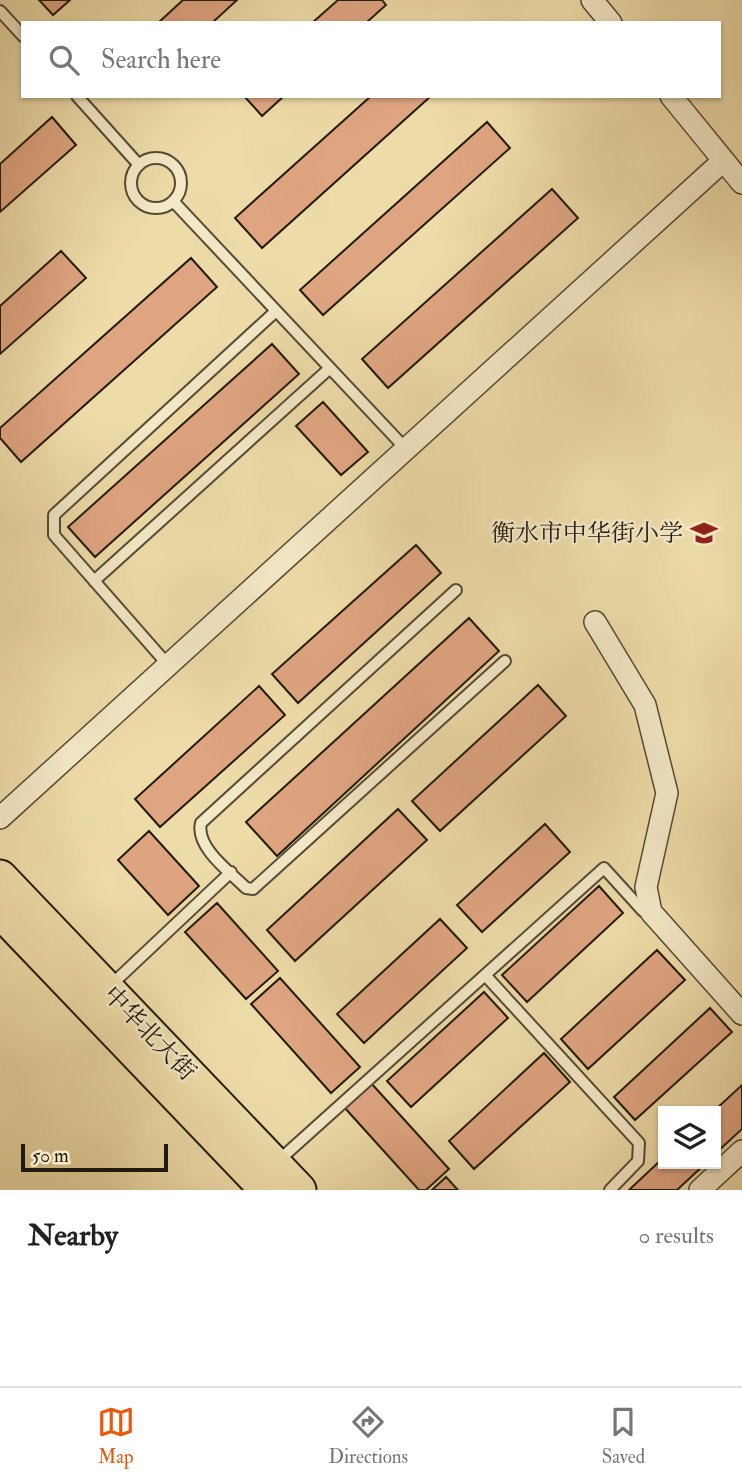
<!DOCTYPE html>
<meta charset="utf-8">
<style>
:root{--surface:#fff;--page:#f6f6f6;--text:#222;--muted:#767676;--line:#e0e0e0;--accent:#ea580c}
body{margin:0;font-family:"IM FELL Double Pica","Noto Serif SC",serif;background:var(--page);color:var(--text)}
.controls{position:absolute;right:21px;bottom:21px;display:grid;overflow:hidden;border-radius:0px;box-shadow:0 2px 5px #0004}
.controls button{width:63px;height:63px;display:grid;place-items:center;padding:0;border:0;border-bottom:2px solid var(--line);background:var(--surface);color:var(--text);font:35px sans-serif}
.scale{position:absolute;left:21px;bottom:18px;width:147px;box-sizing:border-box;padding-left:7px;border:4px solid #211a10;border-top:0;font-size:19px;line-height:24px;white-space:nowrap;color:#211a10;-webkit-text-stroke:5px #f4e8c6;paint-order:stroke}
.list{margin:0;padding:0;list-style:none}
h2{display:flex;justify-content:space-between;align-items:center;height:91px;margin:0;padding:0 28px;font-size:30px}
h2 small{font-size:23px;font-weight:400;color:var(--muted)}
.icon{flex:none;width:38px;height:38px;fill:none;stroke:currentColor;stroke-width:2;stroke-linecap:round;stroke-linejoin:round}
.map{position:relative;flex:none;width:742px;height:1190px;overflow:hidden}
.search{position:absolute;background:var(--surface);box-shadow:0 2px 5px #0004;left:21px;right:21px;top:21px;height:77px;display:flex;align-items:center;gap:18px;box-sizing:border-box;padding:0 24px;border-radius:0px;color:var(--muted);font-size:26px}
.sheet{height:196px;background:var(--surface)}
nav{display:flex;justify-content:space-around;align-items:center;box-sizing:border-box;height:98px;border-top:2px solid var(--line);background:var(--surface);font-size:19px;color:var(--muted)}
nav a{display:grid;justify-items:center;gap:4px}
nav .on{color:var(--accent)}
.map>svg:first-child{display:block}
.building{fill:#dfa581;stroke:#211a10;stroke-width:2}
.lines{fill:none;stroke-linecap:round;stroke-linejoin:round}
.service-casing{stroke:#544a36;stroke-width:14}
.minor-casing{stroke:#544a36;stroke-width:24}
.primary-casing{stroke:#211a10;stroke-width:37}
.service{stroke:#f4e8c6;stroke-width:10}
.minor{stroke:#f4e8c6;stroke-width:21}
.primary{stroke:#eedca8;stroke-width:33}
.labels{text-anchor:middle;stroke-width:5;stroke-linejoin:round;paint-order:stroke}
.poi-label{font-size:24px;fill:#211a10;stroke:#f4e8c6;text-anchor:end}
.street-label{font-size:24px;fill:#211a10;stroke:#f4e8c6}
</style>
<div class="map">
<svg width="742" height="1190" viewBox="0 0 742 1190">
<rect width="100%" height="100%" fill="#eedca8"/>
<filter id="stains"><feTurbulence type="fractalNoise" baseFrequency=".00286" numOctaves="4"/><feColorMatrix values="0 0 0 0 .2 0 0 0 0 .09 0 0 0 0 .02 0 0 0 .5 -.17"/></filter>
<radialGradient id="worn" r=".72"><stop offset=".6" stop-color="#630" stop-opacity="0"/><stop offset="1" stop-color="#630" stop-opacity=".3"/></radialGradient>
<!-- building -->
<path class="building" d="M 39,0 L 70,0 L 53,15 Z
M 183,0 L 237,0 L 212,23 L 158,23 Z
M 338,0 L 382,0 L 386,5 L 366,23 L 312,23 Z
M 244,96 L 284,96 L 262,116 Z
M 371,96 L 431,96 L 262,248 L 235,218 Z
M 52,117 L 76,145 L 0,212 L 0,164 Z
M 487,122 L 510,148 L 323,315 L 300,290 Z
M 552,189 L 578,218 L 388,388 L 362,359 Z
M 61,251 L 86,278 L 0,354 L 0,306 Z
M 191,258 L 217,287 L 21,462 L 0,438 L 0,428 Z
M 272,344 L 299,374 L 95,557 L 68,527 Z
M 323,402 L 368,452 L 341,475 L 296,426 Z
M 416,545 L 441,573 L 298,703 L 272,674 Z
M 469,618 L 499,651 L 277,856 L 246,822 Z
M 538,685 L 566,716 L 440,831 L 412,801 Z
M 259,686 L 285,715 L 160,827 L 135,799 Z
M 398,809 L 427,840 L 295,961 L 267,930 Z
M 545,824 L 570,852 L 482,932 L 457,905 Z
M 149,831 L 199,886 L 168,915 L 118,860 Z
M 599,886 L 623,913 L 527,1002 L 502,975 Z
M 217,903 L 278,971 L 246,999 L 185,932 Z
M 440,919 L 467,948 L 364,1043 L 337,1014 Z
M 657,950 L 685,980 L 588,1069 L 561,1039 Z
M 280,978 L 360,1067 L 331,1093 L 251,1004 Z
M 484,992 L 508,1018 L 411,1107 L 387,1081 Z
M 710,1008 L 732,1032 L 635,1120 L 614,1097 Z
M 544,1053 L 570,1082 L 474,1169 L 449,1141 Z
M 371,1083 L 449,1169 L 426,1190 L 419,1190 L 344,1107 Z
M 742,1085 L 742,1129 L 716,1153 L 714,1111 Z
M 663,1158 L 663,1164 L 705,1164 L 677,1190 L 629,1190 Z
M 446,1177 L 458,1190 L 432,1190 Z"/>
<g class="lines">
<defs>
<path id="service" d="M 0,11 L 23,36
M 77,96 L 139,165
M131 183a25 25 0 1 1 50 0a25 25 0 1 1-50 0Z
M 173,201 L 406,449
M 94,581 L 330,368
M 456,590 L 201,823 C 195,847 230,872 246,888 L 253,889 L 505,661
M 168,665 L 54,535 L 54,515 L 276,311
M 485,975 L 639,1143 L 638,1161 L 610,1190
M 109,987 L 231,872
M 277,1162 L 604,868 L 643,911 L 650,912"/>
<path id="minor" d="M 592,0 L 611,23
M 671,96 L 742,183
M 595,622 L 645,705 L 667,793 L 646,887 L 651,912 L 742,1014
M 0,818 L 723,161
M 700,1190 L 742,1151"/>
<path id="primary" d="M 0,877 L 299,1190
M 0,911 L 267,1190"/>
</defs>
<!-- service casing -->
<use href="#service" class="service-casing"/>
<!-- minor casing -->
<use href="#minor" class="minor-casing"/>
<!-- primary casing -->
<use href="#primary" class="primary-casing"/>
<!-- service -->
<use href="#service" class="service"/>
<!-- minor -->
<use href="#minor" class="minor"/>
<!-- primary -->
<use href="#primary" class="primary"/>
</g>
<!-- icons -->
<defs>
<symbol id="school-bare" viewBox="-9 -9 18 18"><path d="M0-5L7-2L0 1L-7-2ZM-4 1L0 2.5L4 1V4Q0 6-4 4Z" fill="#8f2418" stroke="#f4e8c6" stroke-width="2.5" paint-order="stroke"/></symbol>
</defs>
<g fill-rule="evenodd">
<use href="#school-bare" x="685" y="514" width="38" height="38"/>
</g>
<g class="labels">
<!-- poi labels -->
<g class="poi-label">
<text x="683" y="541">衡水市中华街小学</text>
</g>
<!-- street labels -->
<g class="street-label">
<text transform="translate(150 1033) rotate(46)" y="8">中华北大街</text>
</g>
</g>
<rect width="100%" height="100%" filter="url(#stains)"/>
<rect width="100%" height="100%" fill="url(#worn)"/>
</svg>
<div class="controls">
<button><svg class="icon" aria-label="layers" viewBox="0 0 24 24"><path d="M12 4l9 5-9 5-9-5zM3 14l9 5 9-5"/></svg></button>
</div>
<div class="scale">50 m</div>
<div class="search"><svg class="icon" aria-label="search" viewBox="0 0 24 24"><circle cx="10" cy="10" r="6"/><path d="M15 15l6 6"/></svg>Search here</div>
</div>
<section class="sheet">
<h2>Nearby<small>0 results</small></h2>
<ul class="list">
</ul>
</section>
<nav>
<a class="on"><svg class="icon" aria-label="map" viewBox="0 0 24 24"><path d="M3 6l6-2 6 2 6-2v14l-6 2-6-2-6 2zM9 4v14M15 6v14"/></svg>Map</a>
<a><svg class="icon" aria-label="directions" viewBox="0 0 24 24"><path d="M12 3l9 9-9 9-9-9zM9 14v-3h6M13 9l2 2-2 2"/></svg>Directions</a>
<a><svg class="icon" aria-label="saved" viewBox="0 0 24 24"><path d="M7 4h10v16l-5-4-5 4z"/></svg>Saved</a>
</nav>
